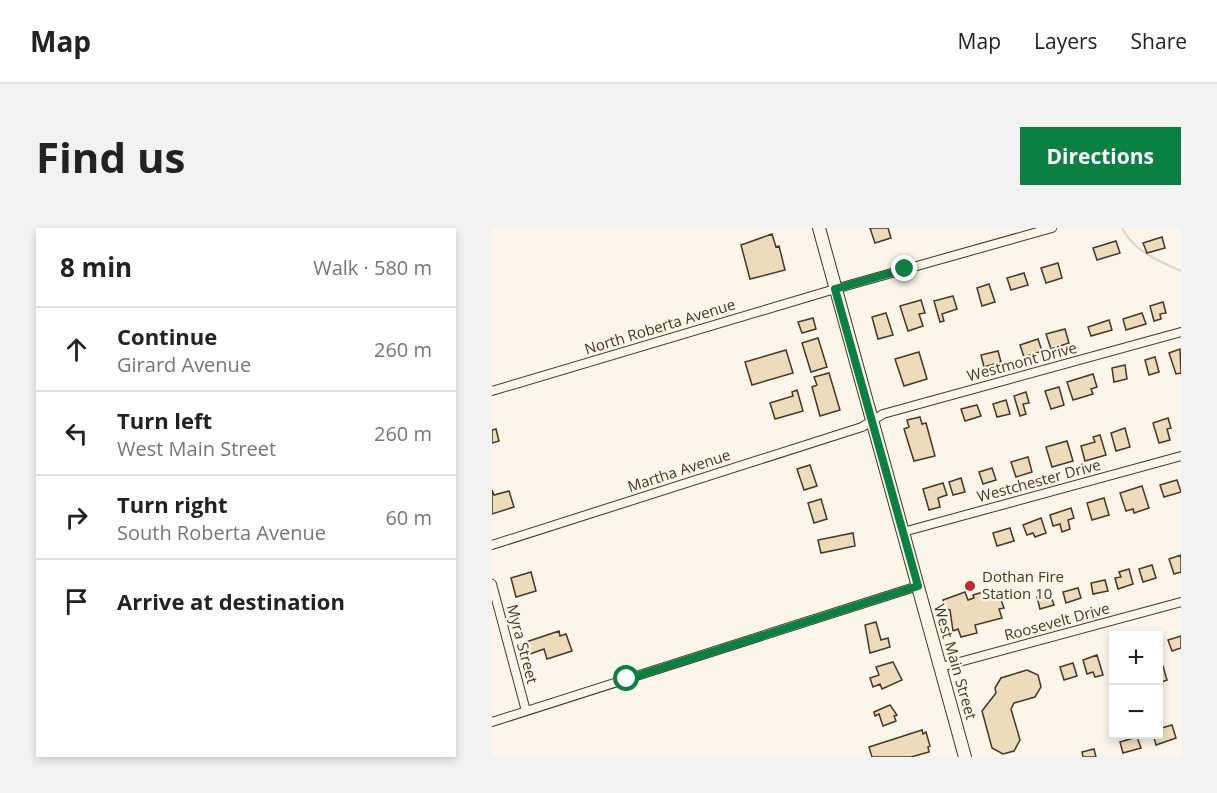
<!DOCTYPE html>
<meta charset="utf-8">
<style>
:root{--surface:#fff;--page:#f2f2f2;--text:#222;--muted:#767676;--line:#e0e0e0;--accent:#0b8043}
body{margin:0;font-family:"Open Sans",sans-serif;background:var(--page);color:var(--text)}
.controls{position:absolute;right:18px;bottom:18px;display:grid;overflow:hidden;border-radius:0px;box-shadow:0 3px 9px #0003}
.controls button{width:54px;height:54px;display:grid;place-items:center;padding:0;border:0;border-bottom:2px solid var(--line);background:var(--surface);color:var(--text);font:30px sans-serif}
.stop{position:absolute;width:18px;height:18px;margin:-14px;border:4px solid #0b8043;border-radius:50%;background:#fff}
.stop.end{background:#0b8043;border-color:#fff;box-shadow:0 2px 6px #0008}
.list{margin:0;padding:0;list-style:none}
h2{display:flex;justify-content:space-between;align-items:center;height:78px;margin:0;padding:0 24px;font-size:26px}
h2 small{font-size:20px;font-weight:400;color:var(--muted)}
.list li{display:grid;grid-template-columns:39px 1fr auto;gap:18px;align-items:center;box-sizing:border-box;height:84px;padding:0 24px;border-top:2px solid var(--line)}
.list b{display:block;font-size:22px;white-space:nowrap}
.list p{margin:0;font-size:20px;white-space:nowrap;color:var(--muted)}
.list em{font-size:20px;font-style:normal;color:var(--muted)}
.icon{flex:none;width:33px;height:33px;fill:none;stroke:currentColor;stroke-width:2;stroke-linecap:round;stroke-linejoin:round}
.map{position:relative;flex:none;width:689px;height:529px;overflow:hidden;border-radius:0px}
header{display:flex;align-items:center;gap:36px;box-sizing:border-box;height:84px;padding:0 30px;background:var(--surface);border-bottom:2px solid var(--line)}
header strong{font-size:28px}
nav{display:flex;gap:33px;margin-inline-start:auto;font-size:21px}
.intro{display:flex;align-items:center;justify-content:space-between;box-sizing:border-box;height:144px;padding:0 36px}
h1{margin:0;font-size:42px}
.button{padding:15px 27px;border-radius:0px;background:var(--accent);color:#fff;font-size:21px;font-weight:700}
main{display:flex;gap:36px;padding:0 36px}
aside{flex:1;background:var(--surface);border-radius:0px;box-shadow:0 3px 9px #0003}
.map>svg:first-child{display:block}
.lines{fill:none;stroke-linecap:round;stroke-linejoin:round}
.stream{stroke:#dcd4c6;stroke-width:2}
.building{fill:#ecdcbc;stroke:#4a3520;stroke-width:1.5}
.street-casing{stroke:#4a3520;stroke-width:10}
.primary-casing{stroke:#4a3520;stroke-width:14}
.street{stroke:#fbf6e9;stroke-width:8}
.primary{stroke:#fbf6e9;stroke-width:12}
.route{stroke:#0b8043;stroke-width:8}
.poi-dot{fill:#c62828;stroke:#fbf6e9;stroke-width:2}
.labels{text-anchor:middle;stroke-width:4.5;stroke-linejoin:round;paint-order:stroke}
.street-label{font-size:15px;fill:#4a3520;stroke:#fbf6e9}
.poi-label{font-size:15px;fill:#4a3520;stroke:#fbf6e9;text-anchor:start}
</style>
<header>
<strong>Map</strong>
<nav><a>Map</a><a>Layers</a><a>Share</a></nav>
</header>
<div class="intro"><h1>Find us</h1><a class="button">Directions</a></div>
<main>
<aside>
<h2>8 min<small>Walk · 580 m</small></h2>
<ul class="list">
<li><svg class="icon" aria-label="ahead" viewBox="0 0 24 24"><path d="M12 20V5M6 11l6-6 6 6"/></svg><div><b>Continue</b><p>Girard Avenue</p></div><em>260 m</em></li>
<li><svg class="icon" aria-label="left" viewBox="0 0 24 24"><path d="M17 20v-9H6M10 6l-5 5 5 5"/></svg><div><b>Turn left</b><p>West Main Street</p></div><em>260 m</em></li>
<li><svg class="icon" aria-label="right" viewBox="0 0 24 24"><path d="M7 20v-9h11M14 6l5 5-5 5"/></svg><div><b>Turn right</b><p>South Roberta Avenue</p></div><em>60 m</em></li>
<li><svg class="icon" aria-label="arrive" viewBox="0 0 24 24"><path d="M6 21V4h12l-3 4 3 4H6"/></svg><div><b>Arrive at destination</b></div></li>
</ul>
</aside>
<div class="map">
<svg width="689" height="529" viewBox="0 0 689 529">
<rect width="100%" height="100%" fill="#fbf6e9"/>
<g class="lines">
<!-- stream -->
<path class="stream" d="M 630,0 C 643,24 665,32 689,43"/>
</g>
<!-- building -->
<path class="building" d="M 378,0 L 396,0 L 399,10 L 383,15 Z
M 280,6 L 284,19 L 287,18 L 293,42 L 258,51 L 249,17 Z
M 670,9 L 673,20 L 655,25 L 651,15 Z
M 624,13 L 628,25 L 605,32 L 601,20 Z
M 566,35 L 570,50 L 554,55 L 549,40 Z
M 532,45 L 536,57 L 519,62 L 515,50 Z
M 497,56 L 503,74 L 490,78 L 485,60 Z
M 461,68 L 465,81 L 450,86 L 452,93 L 448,94 L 442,73 Z
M 429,72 L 433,85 L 427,86 L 431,98 L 416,103 L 408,78 Z
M 671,74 L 674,85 L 668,86 L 669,91 L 662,93 L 658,78 Z
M 394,85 L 401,107 L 386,111 L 380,89 Z
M 650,85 L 654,96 L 634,102 L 631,91 Z
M 321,90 L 324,101 L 310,105 L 306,94 Z
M 617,92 L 620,102 L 599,108 L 596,99 Z
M 573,101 L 577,115 L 559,121 L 554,106 Z
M 326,110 L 335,139 L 319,144 L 310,115 Z
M 546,111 L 550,123 L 532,129 L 528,117 Z
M 688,121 L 689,145 L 684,146 L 677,125 Z
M 294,122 L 301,145 L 260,157 L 253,134 Z
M 506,123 L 509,134 L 492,139 L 489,127 Z
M 427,124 L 435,151 L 412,158 L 403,131 Z
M 663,129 L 667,144 L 657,147 L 653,132 Z
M 633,137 L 635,151 L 622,154 L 620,140 Z
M 337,145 L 348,182 L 328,188 L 320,159 L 325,157 L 322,149 Z
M 601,146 L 605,159 L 599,161 L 601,166 L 581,172 L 575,154 Z
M 567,159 L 572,177 L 559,181 L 553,163 Z
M 305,162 L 311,183 L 283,191 L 278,175 L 301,168 L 300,164 Z
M 534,164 L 537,175 L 531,176 L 534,186 L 528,188 L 522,168 Z
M 514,172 L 518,186 L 505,189 L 501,176 Z
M 485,177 L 489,188 L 473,193 L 469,181 Z
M 428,189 L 430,196 L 434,195 L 443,228 L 422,233 L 412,201 L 417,199 L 415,192 Z
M 676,190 L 679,200 L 675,201 L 678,212 L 667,215 L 661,195 Z
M 633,200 L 638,219 L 624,223 L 619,205 Z
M 4,201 L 7,213 L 0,215 L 0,202 Z
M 608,207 L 614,227 L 593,233 L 589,218 L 603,214 L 601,209 Z
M 575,213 L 581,233 L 560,239 L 554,219 Z
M 536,229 L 540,244 L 524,249 L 519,234 Z
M 318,237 L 325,258 L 312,262 L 305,241 Z
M 500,240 L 504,252 L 491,256 L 487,244 Z
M 469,250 L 473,264 L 461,267 L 457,254 Z
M 685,252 L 689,264 L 672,269 L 668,257 Z
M 451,255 L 455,267 L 446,270 L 448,279 L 437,282 L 431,261 Z
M 650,258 L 657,280 L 642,285 L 641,281 L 634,283 L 628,265 Z
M 0,262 L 2,267 L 17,263 L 22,279 L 0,286 Z
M 612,270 L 617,287 L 600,292 L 595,275 Z
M 329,271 L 335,291 L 322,295 L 316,275 Z
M 579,280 L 582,290 L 576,292 L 578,301 L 570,304 L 568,296 L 561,298 L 558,287 Z
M 549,290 L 554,305 L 543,309 L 541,305 L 535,307 L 531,297 Z
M 518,300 L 522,313 L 505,318 L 501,305 Z
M 361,305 L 363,318 L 329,325 L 326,312 Z
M 689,327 L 689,344 L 682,346 L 677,331 Z
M 660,337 L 664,350 L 651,354 L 647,341 Z
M 637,341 L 641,356 L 626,361 L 623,350 L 629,349 L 627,344 Z
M 39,344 L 44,363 L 24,369 L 19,350 Z
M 613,352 L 616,363 L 601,366 L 599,355 Z
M 586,360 L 589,370 L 574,375 L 571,364 Z
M 501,361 L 504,371 L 508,369 L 512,380 L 507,381 L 510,390 L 483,397 L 485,405 L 469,409 L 466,401 L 461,403 L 458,382 L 453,380 L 451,372 L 473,364 L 476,372 L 482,370 L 481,367 Z
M 558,365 L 562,377 L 548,381 L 545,369 Z
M 384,394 L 389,412 L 396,410 L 398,419 L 378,425 L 373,397 Z
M 67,403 L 68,408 L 74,406 L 80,423 L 55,431 L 52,421 L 38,426 L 34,414 Z
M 689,408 L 689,420 L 680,423 L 676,412 Z
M 605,427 L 611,447 L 603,449 L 601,444 L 595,446 L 591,432 Z
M 401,434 L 410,452 L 390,461 L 388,456 L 381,459 L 378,450 L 387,447 L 384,439 Z
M 581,435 L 585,448 L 572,452 L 568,439 Z
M 671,438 L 675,452 L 667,455 L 666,439 Z
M 535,442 L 546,447 L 549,459 L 543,469 L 522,475 L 519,481 L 528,512 L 522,523 L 511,526 L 500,520 L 490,483 L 504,465 L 503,460 L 509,450 Z
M 398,477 L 405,487 L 402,488 L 404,493 L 391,498 L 387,486 L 383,488 L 382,484 Z
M 680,497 L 684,510 L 664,517 L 661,506 L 666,506 L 666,501 Z
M 430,502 L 431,506 L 434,504 L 438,518 L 436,519 L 437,524 L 419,529 L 380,529 L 377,519 Z
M 645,509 L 649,520 L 631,525 L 628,514 Z
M 602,521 L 604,529 L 591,529 L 590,524 Z"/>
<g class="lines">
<defs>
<path id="street" d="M 0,163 L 343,61 L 560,0
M 411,304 L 689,228
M 0,317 L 370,199 L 391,186 L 689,104
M 0,356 L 34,483
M 449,439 L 689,374
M 0,494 L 426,358"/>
<path id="primary" d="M 327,0 L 473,529"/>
</defs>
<!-- street casing -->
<use href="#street" class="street-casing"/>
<!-- primary casing -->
<use href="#primary" class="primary-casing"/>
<!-- street -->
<use href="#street" class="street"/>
<!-- primary -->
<use href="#primary" class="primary"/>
</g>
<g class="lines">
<!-- route -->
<path class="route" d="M 135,451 L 426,358 L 343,61 L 413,41"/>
</g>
<!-- markers -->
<circle class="poi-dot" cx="478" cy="358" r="6"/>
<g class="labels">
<!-- street labels -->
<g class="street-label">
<text transform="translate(168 99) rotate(-17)" y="5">North Roberta Avenue</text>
<text transform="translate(530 134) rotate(-15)" y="5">Westmont Drive</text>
<text transform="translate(187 243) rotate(-18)" y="5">Martha Avenue</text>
<text transform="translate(547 253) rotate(-15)" y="5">Westchester Drive</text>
<text transform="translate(565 394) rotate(-15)" y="5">Roosevelt Drive</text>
<text transform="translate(30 416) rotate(75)" y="5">Myra Street</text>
<text transform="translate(463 434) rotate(74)" y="5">West Main Street</text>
</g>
<!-- poi labels -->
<g class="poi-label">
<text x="490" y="354">Dothan Fire<tspan x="490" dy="17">Station 10</tspan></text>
</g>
</g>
</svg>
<div class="controls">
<button>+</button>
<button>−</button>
</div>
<div class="stop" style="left:135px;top:451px"></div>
<div class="stop end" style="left:413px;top:41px"></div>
</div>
</main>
